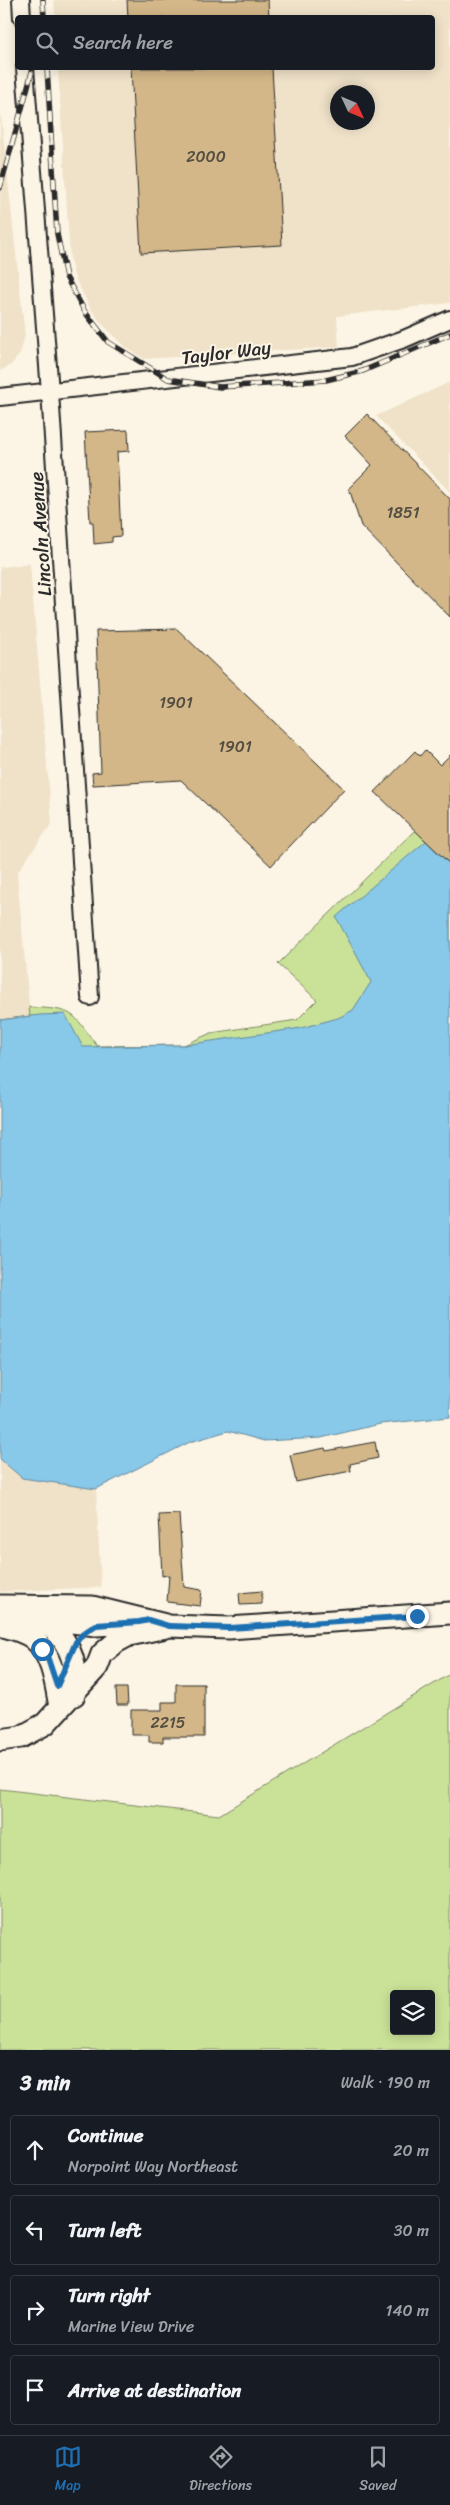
<!DOCTYPE html>
<meta charset="utf-8">
<style>
:root{--surface:#171b24;--page:#20242c;--text:#f1f3f6;--muted:#9ea1a6;--line:#363941;--accent:#1f6fb2}
body{margin:0;font-family:Sriracha,sans-serif;background:var(--page);color:var(--text)}
.controls{position:absolute;right:15px;bottom:15px;display:grid;overflow:hidden;border-radius:5px;box-shadow:0 2px 12px #0003}
.controls button{width:45px;height:45px;display:grid;place-items:center;padding:0;border:0;border-bottom:1px solid var(--line);background:var(--surface);color:var(--text);font:25px sans-serif}
.compass{position:absolute;left:330px;top:85px;width:45px;height:45px;border-radius:50%;background:var(--surface);box-shadow:0 2px 12px #0003;rotate:134deg}
.stop{position:absolute;width:15px;height:15px;margin:-11px;border:4px solid #1f6fb2;border-radius:50%;background:#fff}
.stop.end{background:#1f6fb2;border-color:#fff;box-shadow:0 1px 5px #0008}
.list{margin:0;padding:0;list-style:none}
h2{display:flex;justify-content:space-between;align-items:center;height:65px;margin:0;padding:0 20px;font-size:21px}
h2 small{font-size:16px;font-weight:400;color:var(--muted)}
.list li{display:grid;grid-template-columns:32px 1fr auto;gap:15px;align-items:center;box-sizing:border-box;height:70px;margin:0 10px 10px;padding:0 10px;border:1px solid var(--line);border-radius:5px}
.list b{display:block;font-size:19px;white-space:nowrap}
.list p{margin:0;font-size:16px;white-space:nowrap;color:var(--muted)}
.list em{font-size:16px;font-style:normal;color:var(--muted)}
.icon{flex:none;width:28px;height:28px;fill:none;stroke:currentColor;stroke-width:2;stroke-linecap:round;stroke-linejoin:round}
.map{position:relative;flex:none;width:450px;height:2050px;overflow:hidden}
.search{position:absolute;background:var(--surface);box-shadow:0 2px 12px #0003;left:15px;right:15px;top:15px;height:55px;display:flex;align-items:center;gap:12px;box-sizing:border-box;padding:0 18px;border-radius:5px;color:var(--muted);font-size:19px}
.sheet{height:385px;background:var(--surface)}
nav{display:flex;justify-content:space-around;align-items:center;box-sizing:border-box;height:70px;border-top:1px solid var(--line);background:var(--surface);font-size:14px;color:var(--muted)}
nav a{display:grid;justify-items:center;gap:2px}
nav .on{color:var(--accent)}
.map>svg:first-child{display:block}
.built{fill:#f0e2c9;fill-rule:evenodd}
.green{fill:#cae298;stroke:#7a8662;fill-rule:evenodd}
.water{fill:#88c8e9;stroke:#63899d}
.building{fill:#d3b788;stroke:#2b2b2b}
.lines{fill:none;stroke-linecap:round;stroke-linejoin:round}
.minor-casing{stroke:#2b2b2b;stroke-width:20}
.major-casing{stroke:#2b2b2b;stroke-width:25}
.minor{stroke:#fcf5e5;stroke-width:16}
.major{stroke:#fcf5e5;stroke-width:21}
.rail-casing{stroke:#2b2b2b;stroke-width:5.5}
.rail{stroke:#fcf5e5;stroke-width:4;stroke-dasharray:11;stroke-linecap:butt}
.route{stroke:#1f6fb2;stroke-width:6}
.labels{text-anchor:middle;stroke-width:4;stroke-linejoin:round;paint-order:stroke}
.number-label{font-size:16px;fill:#554e42}
.street-label{font-size:19px;fill:#2b2b2b;stroke:#fcf5e5}
</style>
<div class="map">
<svg width="450" height="2050" viewBox="0 0 450 2050">
<rect width="100%" height="100%" fill="#fcf5e5"/>
<filter id="ink" filterUnits="userSpaceOnUse"><feTurbulence type="fractalNoise" baseFrequency=".02" numOctaves="2"/><feDisplacementMap in="SourceGraphic" scale="10" xChannelSelector="R" yChannelSelector="G"/><feConvolveMatrix kernelMatrix="1 2 1 2 8 2 1 2 1" color-interpolation-filters="sRGB"/></filter>
<g filter="url(#ink)">
<!-- built -->
<path class="built" d="M 54,0 L 450,0 L 450,303 L 337,316 L 339,347 L 144,359 L 128,349 L 101,323 L 90,308 L 74,276 L 70,259 L 58,68 L 432,68 L 432,18 L 55,18 ZM 338,92 L 368,92 L 368,122 L 338,122 Z
M 0,107 L 25,336 L 20,354 L 11,365 L 0,371 Z
M 450,382 L 450,492 L 376,416 Z
M 30,564 L 52,823 L 17,873 L 30,1016 L 0,1020 L 0,567 Z
M 0,1459 L 22,1478 L 96,1489 L 101,1587 L 0,1592 Z"/>
<!-- green -->
<path class="green" d="M 415,830 L 450,864 L 450,1007 L 121,1081 L 0,1020 L 30,1016 L 29,1007 C 75,1010 71,1010 97,1046 L 184,1045 L 211,1033 L 297,1020 L 317,1000 L 278,964 Z
M 450,1674 L 450,2050 L 0,2050 L 0,1789 L 219,1815 ZM 394,1994 L 431,1994 L 431,2031 L 394,2031 Z"/>
<!-- water -->
<path class="water" d="M 426,841 L 450,864 L 450,1417 L 380,1424 L 321,1438 L 264,1441 L 228,1431 L 190,1442 L 96,1489 L 22,1478 L 0,1459 L 0,1020 L 39,1015 L 65,1014 L 83,1047 L 184,1045 L 301,1028 L 338,1018 L 353,1010 L 371,982 L 336,917 Z"/>
<!-- building -->
<path class="building" d="M 127,0 L 268,0 L 269,18 L 128,18 Z
M 131,68 L 272,68 L 282,245 L 141,253 Z
M 367,414 L 450,499 L 450,617 L 361,526 L 349,488 L 372,465 L 345,436 Z
M 128,430 L 129,451 L 117,452 L 121,536 L 112,537 L 112,542 L 94,544 L 93,522 L 90,522 L 85,432 Z
M 177,629 L 344,789 L 271,866 L 181,780 L 93,785 L 92,773 L 101,772 L 96,631 Z
M 425,750 L 440,765 L 450,755 L 450,864 L 375,792 L 415,751 L 420,756 Z
M 375,1442 L 378,1458 L 350,1464 L 351,1471 L 296,1482 L 290,1455 L 325,1448 L 326,1451 Z
M 179,1514 L 184,1587 L 202,1590 L 200,1606 L 167,1602 L 169,1575 L 162,1576 L 159,1515 Z
M 262,1591 L 262,1604 L 240,1605 L 239,1593 Z
M 176,1684 L 204,1684 L 204,1737 L 163,1737 L 163,1742 L 149,1742 L 149,1735 L 131,1735 L 131,1710 L 162,1710 L 162,1702 L 176,1702 Z
M 116,1688 L 127,1688 L 128,1705 L 117,1705 Z"/>
<g class="lines">
<defs>
<path id="minor" d="M 21,0 L 22,18
M 25,68 L 50,392 L 90,997
M 0,397 L 352,357 L 404,339 L 450,319"/>
<path id="major" d="M 0,1606 L 92,1607 L 169,1626 L 229,1628 L 450,1613
M 38,1617 C 67,1633 80,1663 74,1695
M 0,1621 L 41,1618 L 96,1625 L 129,1623
M 0,1625 C 11,1628 24,1631 33,1638 C 52,1653 56,1684 60,1707
M 0,1740 L 21,1737 L 45,1724 L 97,1667 L 102,1654 L 116,1642 L 129,1635 L 166,1627"/>
</defs>
<!-- minor casing -->
<use href="#minor" class="minor-casing"/>
<!-- major casing -->
<use href="#major" class="major-casing"/>
<!-- minor -->
<use href="#minor" class="minor"/>
<!-- major -->
<use href="#major" class="major"/>
<defs>
<path id="rail" d="M 43,0 L 44,18
M 47,68 L 57,234 L 66,277 L 85,312 L 108,342 L 168,379 L 220,387 L 326,380 L 363,371 L 450,334
M 0,188 L 33,68"/>
</defs>
<!-- rail casing -->
<use href="#rail" class="rail-casing"/>
<!-- rail -->
<use href="#rail" class="rail"/>
</g>
</g>
<g class="lines" filter="url(#ink)">
<!-- route -->
<path class="route" d="M 42,1649 L 48,1659 L 57,1686 L 76,1642 L 84,1633 L 96,1625 L 139,1622 L 149,1620 L 169,1626 L 229,1628 L 417,1616"/>
</g>
<g class="labels">
<!-- number labels -->
<g class="number-label">
<text x="206" y="162">2000</text>
<text x="403" y="518">1851</text>
<text x="176" y="708">1901</text>
<text x="235" y="752">1901</text>
<text x="168" y="1728">2215</text>
</g>
<!-- street labels -->
<g class="street-label">
<text transform="translate(226 352) rotate(-7)" y="7">Taylor Way</text>
<text transform="translate(40 534) rotate(-94)" y="7">Lincoln Avenue</text>
</g>
</g>
</svg>
<div class="controls">
<button><svg class="icon" aria-label="layers" viewBox="0 0 24 24"><path d="M12 4l9 5-9 5-9-5zM3 14l9 5 9-5"/></svg></button>
</div>
<svg class="compass" viewBox="-18 -18 36 36"><path d="M0-13l5 13h-10z" fill="#e53935"/><path d="M0 13l5-13h-10z" fill="#9ea1a6"/></svg>
<div class="stop" style="left:42px;top:1649px"></div>
<div class="stop end" style="left:417px;top:1616px"></div>
<div class="search"><svg class="icon" aria-label="search" viewBox="0 0 24 24"><circle cx="10" cy="10" r="6"/><path d="M15 15l6 6"/></svg>Search here</div>
</div>
<section class="sheet">
<h2>3 min<small>Walk · 190 m</small></h2>
<ul class="list">
<li><svg class="icon" aria-label="ahead" viewBox="0 0 24 24"><path d="M12 20V5M6 11l6-6 6 6"/></svg><div><b>Continue</b><p>Norpoint Way Northeast</p></div><em>20 m</em></li>
<li><svg class="icon" aria-label="left" viewBox="0 0 24 24"><path d="M17 20v-9H6M10 6l-5 5 5 5"/></svg><div><b>Turn left</b></div><em>30 m</em></li>
<li><svg class="icon" aria-label="right" viewBox="0 0 24 24"><path d="M7 20v-9h11M14 6l5 5-5 5"/></svg><div><b>Turn right</b><p>Marine View Drive</p></div><em>140 m</em></li>
<li><svg class="icon" aria-label="arrive" viewBox="0 0 24 24"><path d="M6 21V4h12l-3 4 3 4H6"/></svg><div><b>Arrive at destination</b></div></li>
</ul>
</section>
<nav>
<a class="on"><svg class="icon" aria-label="map" viewBox="0 0 24 24"><path d="M3 6l6-2 6 2 6-2v14l-6 2-6-2-6 2zM9 4v14M15 6v14"/></svg>Map</a>
<a><svg class="icon" aria-label="directions" viewBox="0 0 24 24"><path d="M12 3l9 9-9 9-9-9zM9 14v-3h6M13 9l2 2-2 2"/></svg>Directions</a>
<a><svg class="icon" aria-label="saved" viewBox="0 0 24 24"><path d="M7 4h10v16l-5-4-5 4z"/></svg>Saved</a>
</nav>
